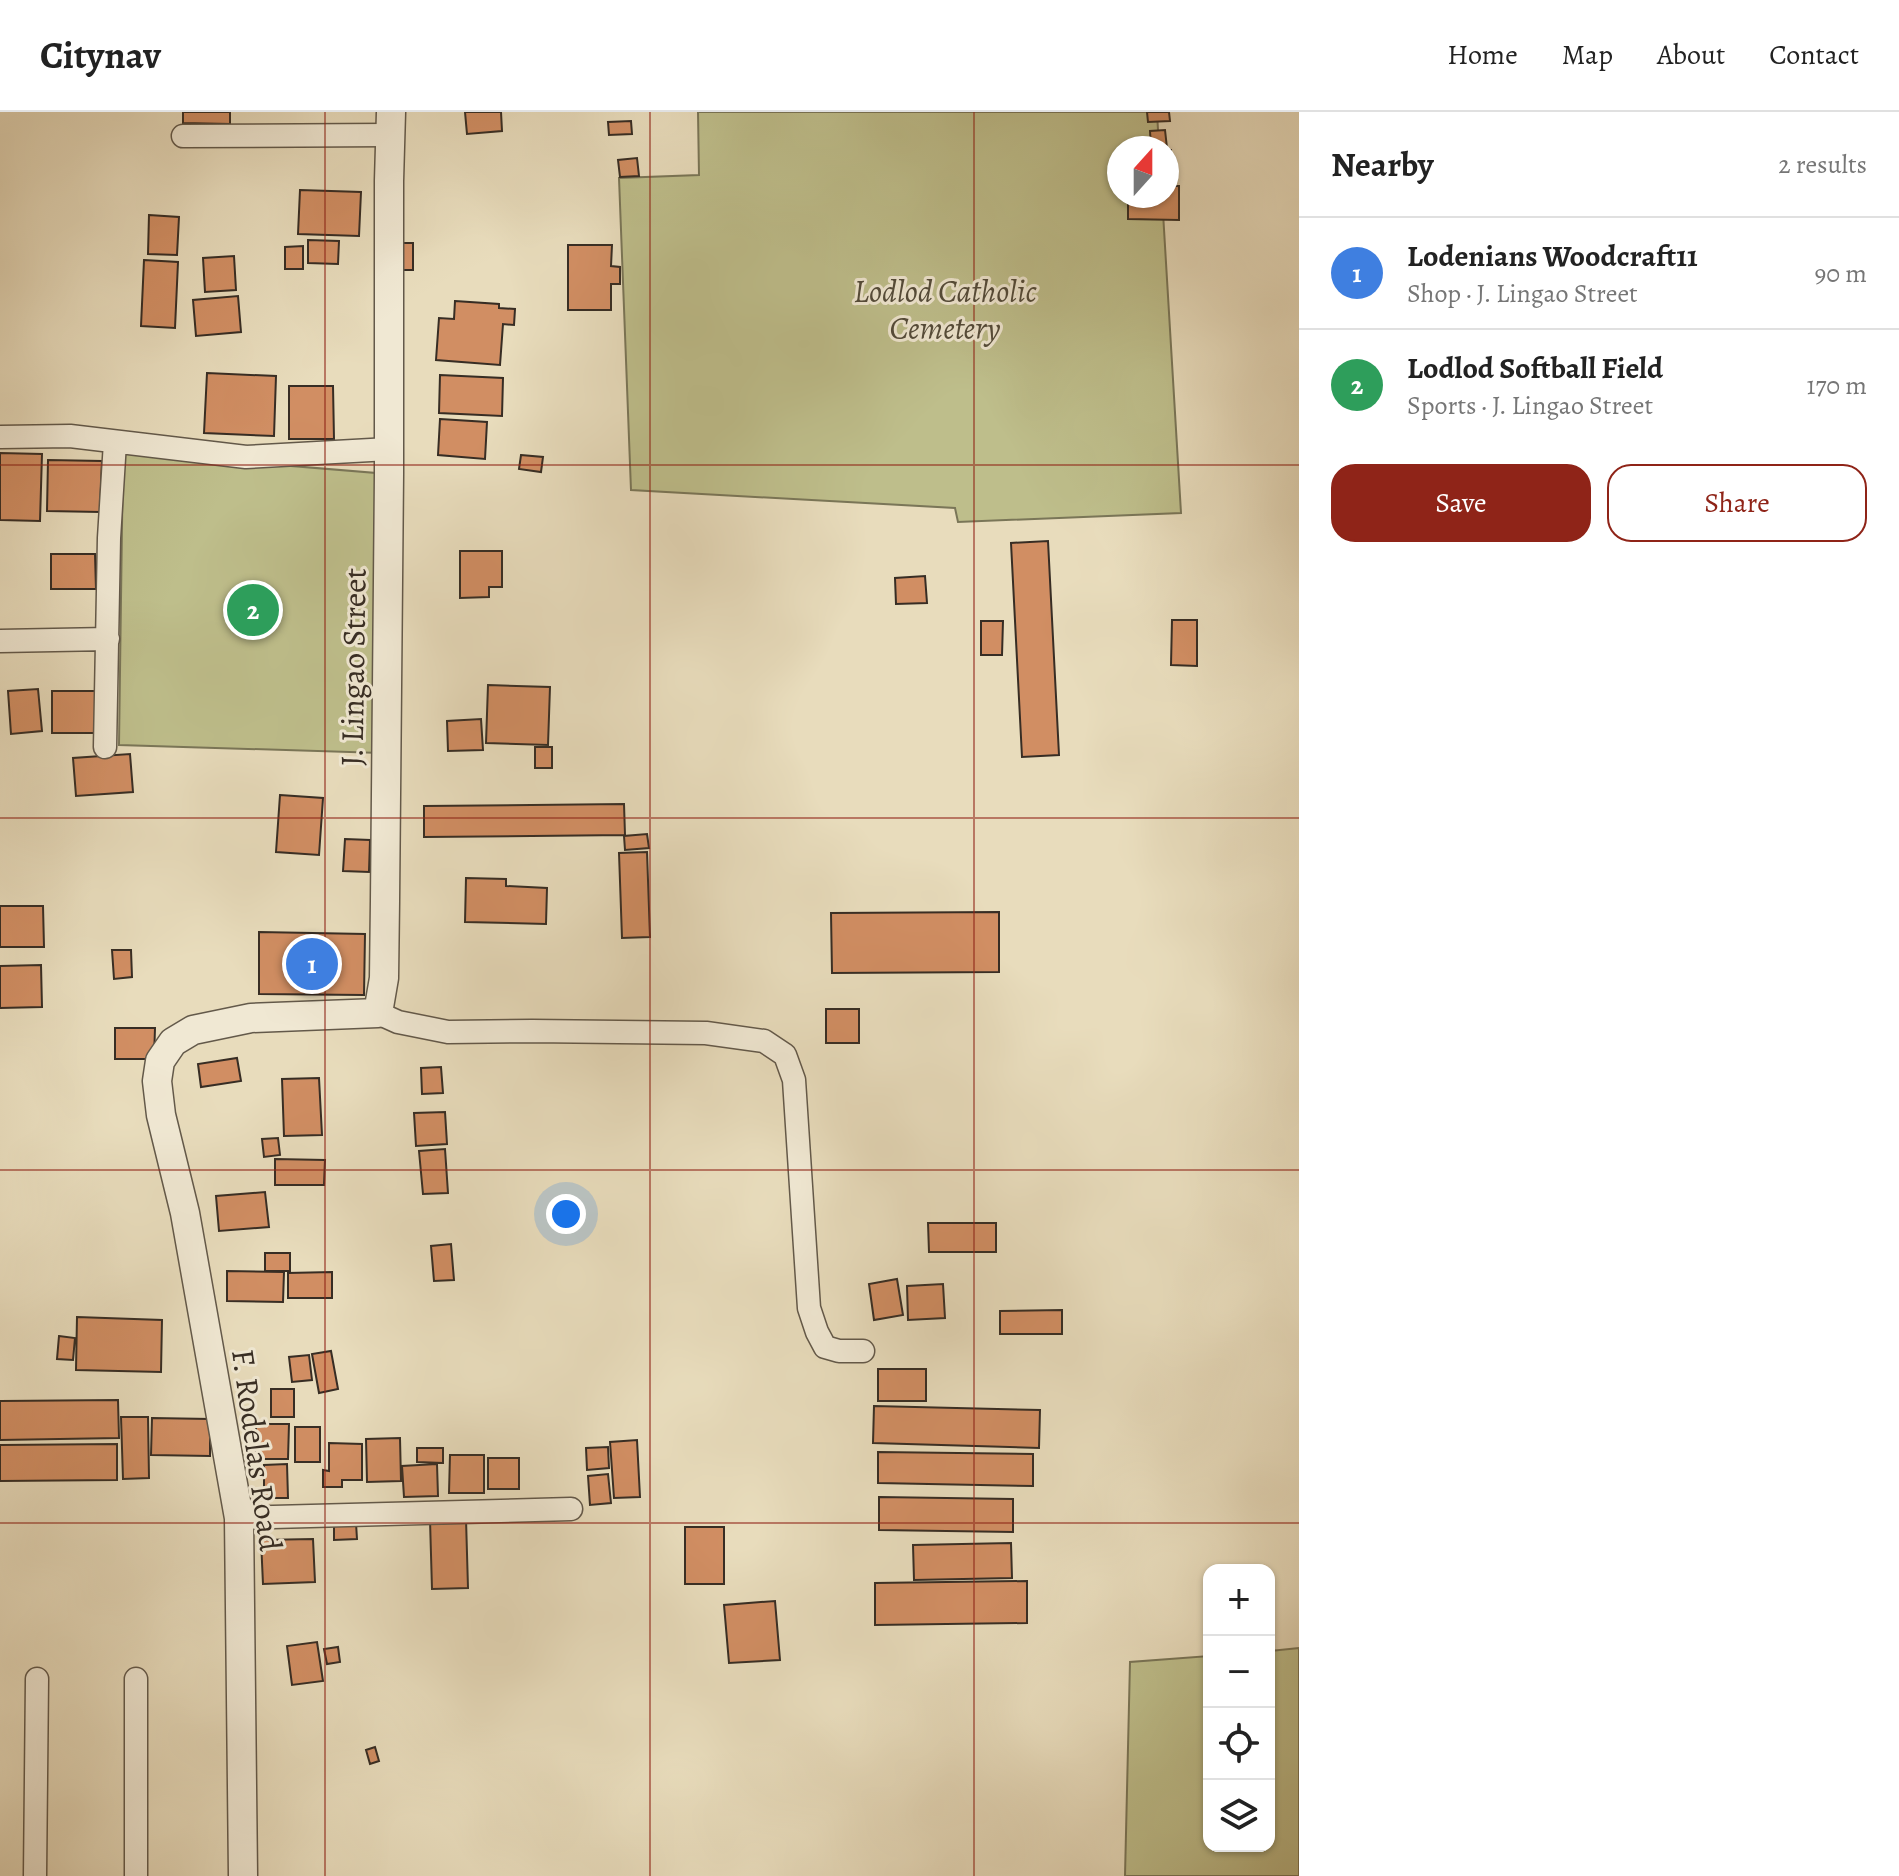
<!DOCTYPE html>
<meta charset="utf-8">
<style>
:root{--surface:#fff;--page:#f6f6f6;--text:#222;--muted:#767676;--line:#e0e0e0;--accent:#8f2418}
body{margin:0;font-family:Alegreya,serif;background:var(--page);color:var(--text)}
.controls{position:absolute;right:24px;bottom:24px;display:grid;overflow:hidden;border-radius:16px;box-shadow:0 2px 6px #0004}
.controls button{width:72px;height:72px;display:grid;place-items:center;padding:0;border:0;border-bottom:2px solid var(--line);background:var(--surface);color:var(--text);font:40px sans-serif}
.compass{position:absolute;left:1107px;top:24px;width:72px;height:72px;border-radius:50%;background:var(--surface);box-shadow:0 2px 6px #0004;rotate:21deg}
.you{position:absolute;left:566px;top:1102px;width:28px;height:28px;margin:-20px;border:6px solid #fff;border-radius:50%;background:#1a73e8;box-shadow:0 0 0 12px #1a73e833}
.badge{display:grid;place-items:center;width:52px;height:52px;border-radius:50%;background:var(--accent);color:#fff;font-size:26px;font-weight:700}
.pin{position:absolute;translate:-50% -50%;border:4px solid #fff;box-shadow:0 2px 8px #0006}
.list{margin:0;padding:0;list-style:none}
h2{display:flex;justify-content:space-between;align-items:center;height:104px;margin:0;padding:0 32px;font-size:34px}
h2 small{font-size:26px;font-weight:400;color:var(--muted)}
.list li{display:grid;grid-template-columns:52px 1fr auto;gap:24px;align-items:center;box-sizing:border-box;height:112px;padding:0 32px;border-top:2px solid var(--line)}
.list b{display:block;font-size:30px;white-space:nowrap}
.list p{margin:0;font-size:26px;white-space:nowrap;color:var(--muted)}
.list em{font-size:26px;font-style:normal;color:var(--muted)}
.actions{display:flex;gap:16px;padding:24px 32px}
.actions a{flex:1;padding:18px 0;border:2px solid var(--accent);border-radius:24px;text-align:center;font-size:28px;color:var(--accent)}
.actions .main{background:var(--accent);color:#fff}
.icon{flex:none;width:44px;height:44px;fill:none;stroke:currentColor;stroke-width:2;stroke-linecap:round;stroke-linejoin:round}
.map{position:relative;flex:none;width:1299px;height:1764px;overflow:hidden}
header{display:flex;align-items:center;gap:48px;box-sizing:border-box;height:112px;padding:0 40px;background:var(--surface);border-bottom:2px solid var(--line)}
header strong{font-size:38px}
nav{display:flex;gap:44px;margin-inline-start:auto;font-size:28px}
main{display:flex}
aside{flex:1;background:var(--surface)}
.map>svg:first-child{display:block}
.green{fill:#bebe8b;stroke:#7a7658;stroke-width:2}
.building{fill:#d18e63;stroke:#372d24;stroke-width:2}
.lines{fill:none;stroke-linecap:round;stroke-linejoin:round}
.minor-casing{stroke:#63594a;stroke-width:25}
.tertiary-casing{stroke:#63594a;stroke-width:31}
.minor{stroke:#f0e8d3;stroke-width:22}
.tertiary{stroke:#f0e8d3;stroke-width:28}
.grid{fill:none;stroke:#8f2418;stroke-width:2;stroke-opacity:0.55}
.labels{text-anchor:middle;stroke-width:6;stroke-linejoin:round;paint-order:stroke}
.park-label{font-size:32px;font-style:italic;fill:#524a39;stroke:#f0e8d3}
.street-label{font-size:32px;fill:#372d24;stroke:#f0e8d3}
</style>
<header>
<strong>Citynav</strong>
<nav><a>Home</a><a>Map</a><a>About</a><a>Contact</a></nav>
</header>
<main>
<div class="map">
<svg width="1299" height="1764" viewBox="0 0 1299 1764">
<rect width="100%" height="100%" fill="#e8dcbc"/>
<filter id="stains"><feTurbulence type="fractalNoise" baseFrequency=".0025" numOctaves="4"/><feColorMatrix values="0 0 0 0 .2 0 0 0 0 .09 0 0 0 0 .02 0 0 0 .5 -.17"/></filter>
<radialGradient id="worn" r=".72"><stop offset=".6" stop-color="#630" stop-opacity="0"/><stop offset="1" stop-color="#630" stop-opacity=".3"/></radialGradient>
<!-- green -->
<path class="green" d="M 698,0 L 1157,0 L 1159,36 L 1119,36 L 1119,84 L 1162,84 L 1181,401 L 958,410 L 955,396 L 631,378 L 619,66 L 699,63 Z
M 123,340 L 388,362 L 381,641 L 119,633 Z
M 1299,1536 L 1299,1764 L 1125,1764 L 1130,1550 L 1209,1544 L 1209,1734 L 1269,1734 L 1269,1539 Z"/>
<!-- building -->
<path class="building" d="M 183,0 L 230,0 L 230,12 L 183,11 Z
M 465,0 L 501,0 L 502,19 L 467,22 Z
M 1147,0 L 1169,0 L 1170,9 L 1148,10 Z
M 631,9 L 632,22 L 609,23 L 608,10 Z
M 1165,18 L 1167,36 L 1151,36 L 1150,19 Z
M 1167,38 L 1171,38 L 1172,65 L 1167,65 Z
M 637,46 L 639,64 L 620,65 L 618,48 Z
M 1167,74 L 1179,74 L 1179,108 L 1128,107 L 1128,84 L 1167,84 Z
M 300,78 L 361,80 L 359,124 L 298,122 Z
M 149,103 L 179,105 L 177,143 L 148,142 Z
M 308,128 L 339,129 L 338,152 L 308,151 Z
M 396,131 L 413,131 L 413,158 L 396,158 Z
M 568,133 L 612,133 L 611,154 L 620,155 L 620,172 L 611,172 L 611,198 L 568,198 Z
M 303,134 L 303,157 L 285,157 L 285,135 Z
M 234,144 L 236,178 L 205,180 L 203,146 Z
M 144,148 L 178,150 L 175,216 L 141,214 Z
M 238,184 L 241,220 L 196,224 L 193,188 Z
M 455,189 L 499,192 L 499,196 L 515,197 L 514,213 L 503,212 L 500,253 L 436,248 L 439,206 L 454,207 Z
M 207,261 L 276,264 L 274,324 L 204,321 Z
M 440,263 L 503,266 L 502,304 L 439,301 Z
M 289,274 L 333,274 L 334,327 L 289,327 Z
M 440,307 L 487,310 L 485,347 L 438,343 Z
M 0,341 L 42,342 L 40,409 L 0,408 Z
M 521,343 L 543,345 L 541,360 L 519,357 Z
M 48,348 L 102,349 L 100,400 L 47,399 Z
M 1048,429 L 1059,643 L 1022,645 L 1011,431 Z
M 460,439 L 502,439 L 502,475 L 489,475 L 489,485 L 460,486 Z
M 51,442 L 95,442 L 96,477 L 51,477 Z
M 925,464 L 927,491 L 896,492 L 895,466 Z
M 1172,508 L 1197,508 L 1197,554 L 1171,553 Z
M 981,509 L 1003,509 L 1002,543 L 981,543 Z
M 488,573 L 550,575 L 548,633 L 486,631 Z
M 38,577 L 42,619 L 11,622 L 8,579 Z
M 52,579 L 100,579 L 100,621 L 52,621 Z
M 481,607 L 483,638 L 448,639 L 447,609 Z
M 535,635 L 552,635 L 552,656 L 535,656 Z
M 130,642 L 133,680 L 76,684 L 73,646 Z
M 280,683 L 323,686 L 319,743 L 276,740 Z
M 624,692 L 625,723 L 424,725 L 424,694 Z
M 647,722 L 649,736 L 625,738 L 624,724 Z
M 345,727 L 370,728 L 369,760 L 343,759 Z
M 647,740 L 650,825 L 622,826 L 619,741 Z
M 466,766 L 506,767 L 506,774 L 547,776 L 546,812 L 465,810 Z
M 0,794 L 43,794 L 44,835 L 0,835 Z
M 999,800 L 999,860 L 832,861 L 831,801 Z
M 259,820 L 365,822 L 364,883 L 259,882 Z
M 112,838 L 131,838 L 132,865 L 114,867 Z
M 41,853 L 42,895 L 0,896 L 0,854 Z
M 826,897 L 859,897 L 859,931 L 826,931 Z
M 115,916 L 155,916 L 154,947 L 115,947 Z
M 237,946 L 241,969 L 201,975 L 198,952 Z
M 441,955 L 443,981 L 422,982 L 421,956 Z
M 319,966 L 322,1023 L 284,1024 L 282,967 Z
M 445,1000 L 447,1032 L 416,1034 L 414,1001 Z
M 278,1026 L 280,1043 L 264,1045 L 262,1027 Z
M 445,1037 L 448,1081 L 423,1082 L 419,1039 Z
M 275,1047 L 325,1048 L 324,1073 L 275,1073 Z
M 265,1080 L 269,1115 L 219,1119 L 216,1084 Z
M 928,1111 L 996,1111 L 996,1140 L 929,1140 Z
M 451,1132 L 454,1168 L 434,1169 L 431,1134 Z
M 265,1141 L 290,1141 L 290,1159 L 265,1159 Z
M 227,1159 L 284,1160 L 283,1190 L 227,1189 Z
M 332,1160 L 332,1186 L 288,1186 L 288,1161 Z
M 897,1167 L 903,1203 L 874,1208 L 869,1172 Z
M 943,1172 L 945,1206 L 908,1208 L 907,1174 Z
M 1062,1198 L 1062,1222 L 1000,1222 L 1000,1199 Z
M 77,1205 L 162,1208 L 161,1260 L 76,1258 Z
M 59,1224 L 75,1226 L 73,1248 L 57,1247 Z
M 331,1239 L 338,1277 L 319,1281 L 312,1242 Z
M 309,1243 L 312,1268 L 292,1270 L 289,1245 Z
M 878,1257 L 926,1257 L 926,1289 L 878,1289 Z
M 271,1277 L 294,1277 L 294,1305 L 271,1305 Z
M 118,1288 L 119,1326 L 0,1328 L 0,1289 Z
M 874,1294 L 1040,1298 L 1039,1336 L 873,1331 Z
M 121,1305 L 148,1305 L 149,1366 L 123,1367 Z
M 152,1306 L 210,1307 L 210,1344 L 151,1343 Z
M 256,1312 L 289,1312 L 288,1347 L 256,1347 Z
M 295,1315 L 320,1315 L 320,1350 L 295,1350 Z
M 400,1326 L 401,1369 L 367,1370 L 366,1327 Z
M 637,1328 L 640,1385 L 614,1386 L 610,1330 Z
M 329,1331 L 362,1332 L 362,1368 L 342,1368 L 342,1375 L 323,1375 L 323,1358 L 329,1359 Z
M 117,1332 L 117,1368 L 0,1369 L 0,1333 Z
M 608,1335 L 609,1356 L 587,1358 L 586,1336 Z
M 417,1336 L 443,1336 L 443,1351 L 417,1350 Z
M 878,1340 L 1033,1342 L 1033,1374 L 878,1371 Z
M 450,1343 L 484,1343 L 484,1381 L 449,1381 Z
M 488,1346 L 519,1346 L 519,1377 L 488,1377 Z
M 287,1352 L 288,1386 L 264,1386 L 264,1353 Z
M 437,1352 L 438,1384 L 404,1385 L 402,1354 Z
M 608,1362 L 611,1391 L 590,1393 L 588,1364 Z
M 879,1385 L 1013,1387 L 1013,1420 L 879,1418 Z
M 466,1407 L 468,1476 L 432,1477 L 430,1408 Z
M 356,1411 L 357,1427 L 334,1428 L 334,1412 Z
M 685,1415 L 724,1415 L 724,1472 L 685,1472 Z
M 313,1427 L 315,1470 L 263,1472 L 261,1428 Z
M 1011,1431 L 1012,1466 L 914,1468 L 913,1433 Z
M 1027,1469 L 1027,1511 L 875,1513 L 875,1471 Z
M 775,1489 L 780,1548 L 729,1551 L 724,1493 Z
M 317,1530 L 323,1569 L 292,1573 L 287,1534 Z
M 338,1535 L 340,1550 L 327,1552 L 324,1537 Z
M 375,1635 L 379,1649 L 370,1652 L 366,1638 Z"/>
<g class="lines">
<defs>
<path id="minor" d="M 183,24 L 390,23
M 0,325 L 70,324 L 246,345 L 389,337
M 0,529 L 108,527
M 105,635 L 109,426 L 115,330
M 378,901 L 398,910 L 448,920 L 532,919 L 706,921 L 764,929 L 785,943 L 794,968 L 809,1196 L 817,1220 L 825,1235 L 839,1239 L 863,1239
M 239,1406 L 571,1397
M 136,1567 L 136,1764
M 35,1764 L 37,1567"/>
<path id="tertiary" d="M 243,1764 L 239,1406 L 185,1101 L 161,1003 L 157,969 L 160,949 L 173,930 L 193,918 L 251,906 L 378,901 L 384,866 L 385,789 L 389,362 L 389,69 L 391,0"/>
</defs>
<!-- minor casing -->
<use href="#minor" class="minor-casing"/>
<!-- tertiary casing -->
<use href="#tertiary" class="tertiary-casing"/>
<!-- minor -->
<use href="#minor" class="minor"/>
<!-- tertiary -->
<use href="#tertiary" class="tertiary"/>
</g>
<!-- grid -->
<path class="grid" d="M 325,0 L 325,1764M 650,0 L 650,1764M 974,0 L 974,1764M 0,353 L 1299,353M 0,706 L 1299,706M 0,1058 L 1299,1058M 0,1411 L 1299,1411"/>
<g class="labels">
<!-- park labels -->
<g class="park-label">
<text x="945" y="190">Lodlod Catholic<tspan x="945" dy="37">Cemetery</tspan></text>
</g>
<!-- street labels -->
<g class="street-label">
<text transform="translate(353 555) rotate(-89)" y="11">J. Lingao Street</text>
<text transform="translate(257 1338) rotate(82)" y="11">F. Rodelas Road</text>
</g>
</g>
<rect width="100%" height="100%" filter="url(#stains)"/>
<rect width="100%" height="100%" fill="url(#worn)"/>
</svg>
<div class="controls">
<button>+</button>
<button>−</button>
<button><svg class="icon" aria-label="locate" viewBox="0 0 24 24"><circle cx="12" cy="12" r="6"/><path d="M12 2v4M12 18v4M2 12h4M18 12h4"/></svg></button>
<button><svg class="icon" aria-label="layers" viewBox="0 0 24 24"><path d="M12 4l9 5-9 5-9-5zM3 14l9 5 9-5"/></svg></button>
</div>
<svg class="compass" viewBox="-18 -18 36 36"><path d="M0-13l5 13h-10z" fill="#e53935"/><path d="M0 13l5-13h-10z" fill="#767676"/></svg>
<div class="you"></div>
<div class="pin badge" style="left:312px;top:852px;background:#3f7fe0">1</div>
<div class="pin badge" style="left:253px;top:498px;background:#2e9e5b">2</div>
</div>
<aside>
<h2>Nearby<small>2 results</small></h2>
<ul class="list">
<li><span class="badge" style="background:#3f7fe0">1</span><div><b>Lodenians Woodcraft11</b><p>Shop · J. Lingao Street</p></div><em>90 m</em></li>
<li><span class="badge" style="background:#2e9e5b">2</span><div><b>Lodlod Softball Field</b><p>Sports · J. Lingao Street</p></div><em>170 m</em></li>
</ul>
<div class="actions"><a class="main">Save</a><a>Share</a></div>
</aside>
</main>
